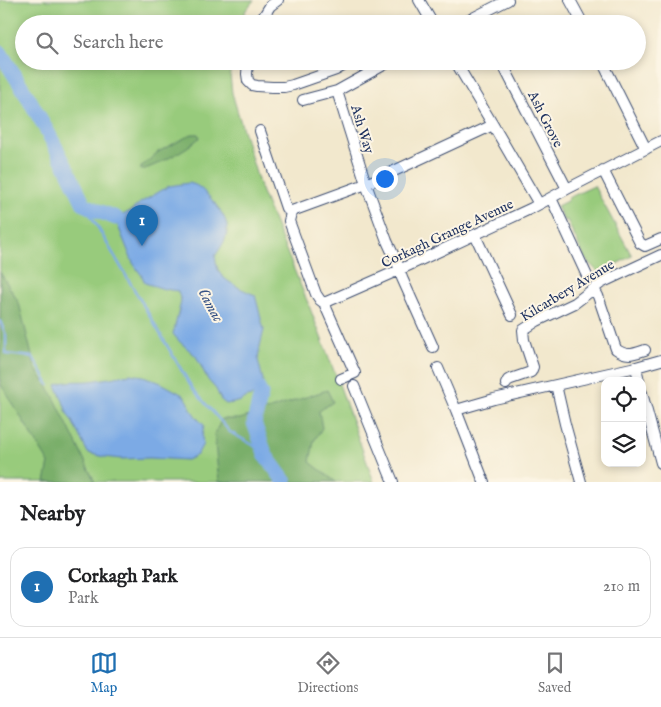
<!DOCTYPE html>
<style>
:root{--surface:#fff;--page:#f6f6f6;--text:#202124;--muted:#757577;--line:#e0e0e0;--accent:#1f6fb2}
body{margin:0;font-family:"IM FELL English",serif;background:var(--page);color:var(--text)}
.controls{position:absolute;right:15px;bottom:15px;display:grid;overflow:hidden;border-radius:10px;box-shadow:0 2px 8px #0003}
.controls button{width:45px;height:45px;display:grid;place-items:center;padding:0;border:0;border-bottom:1px solid var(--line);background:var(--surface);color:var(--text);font:25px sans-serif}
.you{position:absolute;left:384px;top:178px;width:18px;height:18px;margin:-12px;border:4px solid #fff;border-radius:50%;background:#1a73e8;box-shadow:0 0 0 8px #1a73e833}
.badge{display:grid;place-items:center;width:32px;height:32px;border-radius:50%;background:var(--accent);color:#fff;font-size:16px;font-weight:700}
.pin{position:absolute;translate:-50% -41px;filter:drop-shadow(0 1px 2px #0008)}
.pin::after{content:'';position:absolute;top:26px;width:18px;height:15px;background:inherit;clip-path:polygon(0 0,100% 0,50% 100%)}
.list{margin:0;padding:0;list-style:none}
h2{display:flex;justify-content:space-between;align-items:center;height:65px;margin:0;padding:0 20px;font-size:21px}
h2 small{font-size:16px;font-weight:400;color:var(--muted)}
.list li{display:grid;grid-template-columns:32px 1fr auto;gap:15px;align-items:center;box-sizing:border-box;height:80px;margin:0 10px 10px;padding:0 10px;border:1px solid var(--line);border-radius:15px}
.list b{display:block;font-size:19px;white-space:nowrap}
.list p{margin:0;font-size:16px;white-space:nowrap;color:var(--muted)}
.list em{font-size:16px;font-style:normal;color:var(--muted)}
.icon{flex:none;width:28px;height:28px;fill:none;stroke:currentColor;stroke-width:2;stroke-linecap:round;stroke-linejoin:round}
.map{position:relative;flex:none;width:661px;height:482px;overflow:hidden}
.search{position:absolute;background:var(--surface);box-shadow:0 2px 8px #0003;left:15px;right:15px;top:15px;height:55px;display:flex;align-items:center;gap:12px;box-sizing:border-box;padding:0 18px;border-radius:28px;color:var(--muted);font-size:19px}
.sheet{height:155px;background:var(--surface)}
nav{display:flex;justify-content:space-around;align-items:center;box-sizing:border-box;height:70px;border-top:1px solid var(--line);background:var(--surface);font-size:14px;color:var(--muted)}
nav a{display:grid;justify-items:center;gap:2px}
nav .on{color:var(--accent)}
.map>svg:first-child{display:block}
.green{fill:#98cb7b;stroke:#5a7d6c}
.forest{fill:#7aaf6b;stroke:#4a6f64}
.water{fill:#7caae5;stroke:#4c6ca2}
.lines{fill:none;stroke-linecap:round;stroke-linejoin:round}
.stream{stroke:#7caae5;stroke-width:2.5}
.river{stroke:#7caae5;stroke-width:15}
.minor-casing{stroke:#3b4b6f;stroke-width:12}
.minor{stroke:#fff;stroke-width:10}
.labels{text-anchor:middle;stroke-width:4;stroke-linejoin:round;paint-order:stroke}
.street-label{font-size:14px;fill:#1b2f5e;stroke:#fcf5e5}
.water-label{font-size:15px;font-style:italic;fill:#385486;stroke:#fcf5e5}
</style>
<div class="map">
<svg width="661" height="482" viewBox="0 0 661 482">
<rect width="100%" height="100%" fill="#fcf5e5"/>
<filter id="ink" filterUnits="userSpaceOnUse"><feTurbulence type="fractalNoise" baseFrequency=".02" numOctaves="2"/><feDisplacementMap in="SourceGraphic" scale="10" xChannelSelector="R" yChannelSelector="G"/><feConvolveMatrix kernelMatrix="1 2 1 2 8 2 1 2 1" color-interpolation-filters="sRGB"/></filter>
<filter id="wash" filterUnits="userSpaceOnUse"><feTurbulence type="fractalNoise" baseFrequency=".0096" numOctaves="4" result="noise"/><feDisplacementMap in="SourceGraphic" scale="20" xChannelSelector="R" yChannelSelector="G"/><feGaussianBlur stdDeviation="1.12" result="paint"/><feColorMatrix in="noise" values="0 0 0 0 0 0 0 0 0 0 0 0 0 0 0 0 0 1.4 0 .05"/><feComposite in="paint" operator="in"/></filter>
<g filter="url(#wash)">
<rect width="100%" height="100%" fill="#f2e8cd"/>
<!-- green -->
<path class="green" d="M 0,0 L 254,0 L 246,10 L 240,24 L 24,24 L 24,61 L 229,61 L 229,65 L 232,93 L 261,190 L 308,303 L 339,384 L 374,482 L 0,482 Z
M 594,186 L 632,256 L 599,273 L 585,259 L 567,220 L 564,221 L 557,206 L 567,201 L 568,198 Z"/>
<!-- forest -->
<path class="forest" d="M 192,134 L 198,134 L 200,137 C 191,147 153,168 141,170 L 141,167 L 158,152 Z
M 0,272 L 19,303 L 35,368 L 53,395 L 95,482 L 45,482 L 49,463 L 0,383 Z
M 327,390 L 333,402 L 319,411 L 322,428 L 314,441 L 310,462 L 336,482 L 219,482 L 214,434 L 222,419 L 240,419 Z"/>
<!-- water -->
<path class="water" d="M 189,183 C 193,184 197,185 200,188 C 208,194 227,216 227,227 C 228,238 221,247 215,256 C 216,262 217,270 221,275 C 228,283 245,291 255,295 L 264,330 L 260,346 L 258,360 L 263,380 L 261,394 L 247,397 L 241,401 L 233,403 L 226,404 L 221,400 L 216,389 L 208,380 L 196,356 L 180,342 L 173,334 L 181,302 L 178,291 L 164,289 L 145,283 L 142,276 L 133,263 L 116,221 L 98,211 L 99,208 L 108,213 L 116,215 L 123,215 L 132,210 L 140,203 L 169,186 Z
M 130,374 L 143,376 L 161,383 L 183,395 L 188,401 L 191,409 L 196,417 L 204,425 L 202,437 L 203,444 L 197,455 L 187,460 L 150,458 L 121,459 L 104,457 L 88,453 L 72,421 L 67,413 L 63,401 L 56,385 C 67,380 78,382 90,381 C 104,379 117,377 130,374 Z"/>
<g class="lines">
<!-- stream -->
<path class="stream" d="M 84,204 L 192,388 L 230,432 L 253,445 L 266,456
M 0,321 L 6,335 L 6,354 L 33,357 L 49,385"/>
<!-- river -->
<path class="river" d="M 0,52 L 25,92 L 45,127 L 67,169 L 84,204 L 98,211 L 116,218
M 252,378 L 261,394 L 254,423 L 266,456 L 285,482"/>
</g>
</g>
<g filter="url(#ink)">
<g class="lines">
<defs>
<path id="minor" d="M 419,0 L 433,24
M 570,0 L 583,24
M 259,24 L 270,6 L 278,0
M 461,24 L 508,0
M 248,61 L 247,74 L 248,81 L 252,85 L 257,86 L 272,87 L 284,87 L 293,85 L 336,70 L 352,61
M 455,61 L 493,125
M 501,61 L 567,189
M 602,61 L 646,149
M 303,100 L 337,91 L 391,61
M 260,131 L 286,208 L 291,213 L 289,221 L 316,294 L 320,300 L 324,303
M 603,170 L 640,243 L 645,246 L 661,239
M 551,198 L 588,278
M 291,213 L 292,211 L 366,184 L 337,91
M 475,235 L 512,315
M 594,289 L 598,296 L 616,349 C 627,357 633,354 645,350
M 433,347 L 402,278 L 398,265 L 387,241 L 366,184 L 493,125 L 539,204
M 636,367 L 639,381
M 438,368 L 456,410 L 484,482
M 341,379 L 355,373 L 324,303 L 399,270 L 532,208 L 567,189 L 661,141
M 506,384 L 508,380 L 531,372 L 533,367 L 524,340 L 523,330 L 537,321 L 575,303 L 601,283 L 661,255
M 556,385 L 565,424 L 581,482
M 354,386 L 393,482
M 642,393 L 661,463
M 456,410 L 494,399 L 636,367 L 661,360"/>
</defs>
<!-- minor casing -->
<use href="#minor" class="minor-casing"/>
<!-- minor -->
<use href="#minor" class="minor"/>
</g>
</g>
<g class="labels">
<!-- street labels -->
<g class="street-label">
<text transform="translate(546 119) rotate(63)" y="5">Ash Grove</text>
<text transform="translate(363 129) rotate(73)" y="5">Ash Way</text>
<text transform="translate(447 233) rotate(-25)" y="5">Corkagh Grange Avenue</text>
<text transform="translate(567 290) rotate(-31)" y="5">Kilcarbery Avenue</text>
</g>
<!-- water labels -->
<g class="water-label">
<text transform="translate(211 305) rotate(61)" y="5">Camac</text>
</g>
</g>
</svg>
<div class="controls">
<button><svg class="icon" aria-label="locate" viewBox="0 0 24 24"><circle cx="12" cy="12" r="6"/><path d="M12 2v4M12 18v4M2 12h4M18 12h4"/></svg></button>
<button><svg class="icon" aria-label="layers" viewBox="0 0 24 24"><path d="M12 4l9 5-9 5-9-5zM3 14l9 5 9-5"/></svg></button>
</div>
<div class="you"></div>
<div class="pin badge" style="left:142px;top:246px">1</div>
<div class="search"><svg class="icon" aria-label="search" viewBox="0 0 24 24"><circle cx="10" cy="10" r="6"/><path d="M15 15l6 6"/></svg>Search here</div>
</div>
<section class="sheet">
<h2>Nearby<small></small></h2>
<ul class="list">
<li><span class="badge">1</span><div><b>Corkagh Park</b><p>Park</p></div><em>210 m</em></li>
</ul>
</section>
<nav>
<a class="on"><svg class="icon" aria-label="map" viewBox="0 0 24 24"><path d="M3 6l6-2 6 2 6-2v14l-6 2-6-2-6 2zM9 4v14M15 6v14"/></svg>Map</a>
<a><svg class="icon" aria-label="directions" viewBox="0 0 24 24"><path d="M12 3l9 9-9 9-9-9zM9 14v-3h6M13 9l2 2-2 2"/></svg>Directions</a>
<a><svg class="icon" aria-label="saved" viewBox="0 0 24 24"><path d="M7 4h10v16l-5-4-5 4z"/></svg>Saved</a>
</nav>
